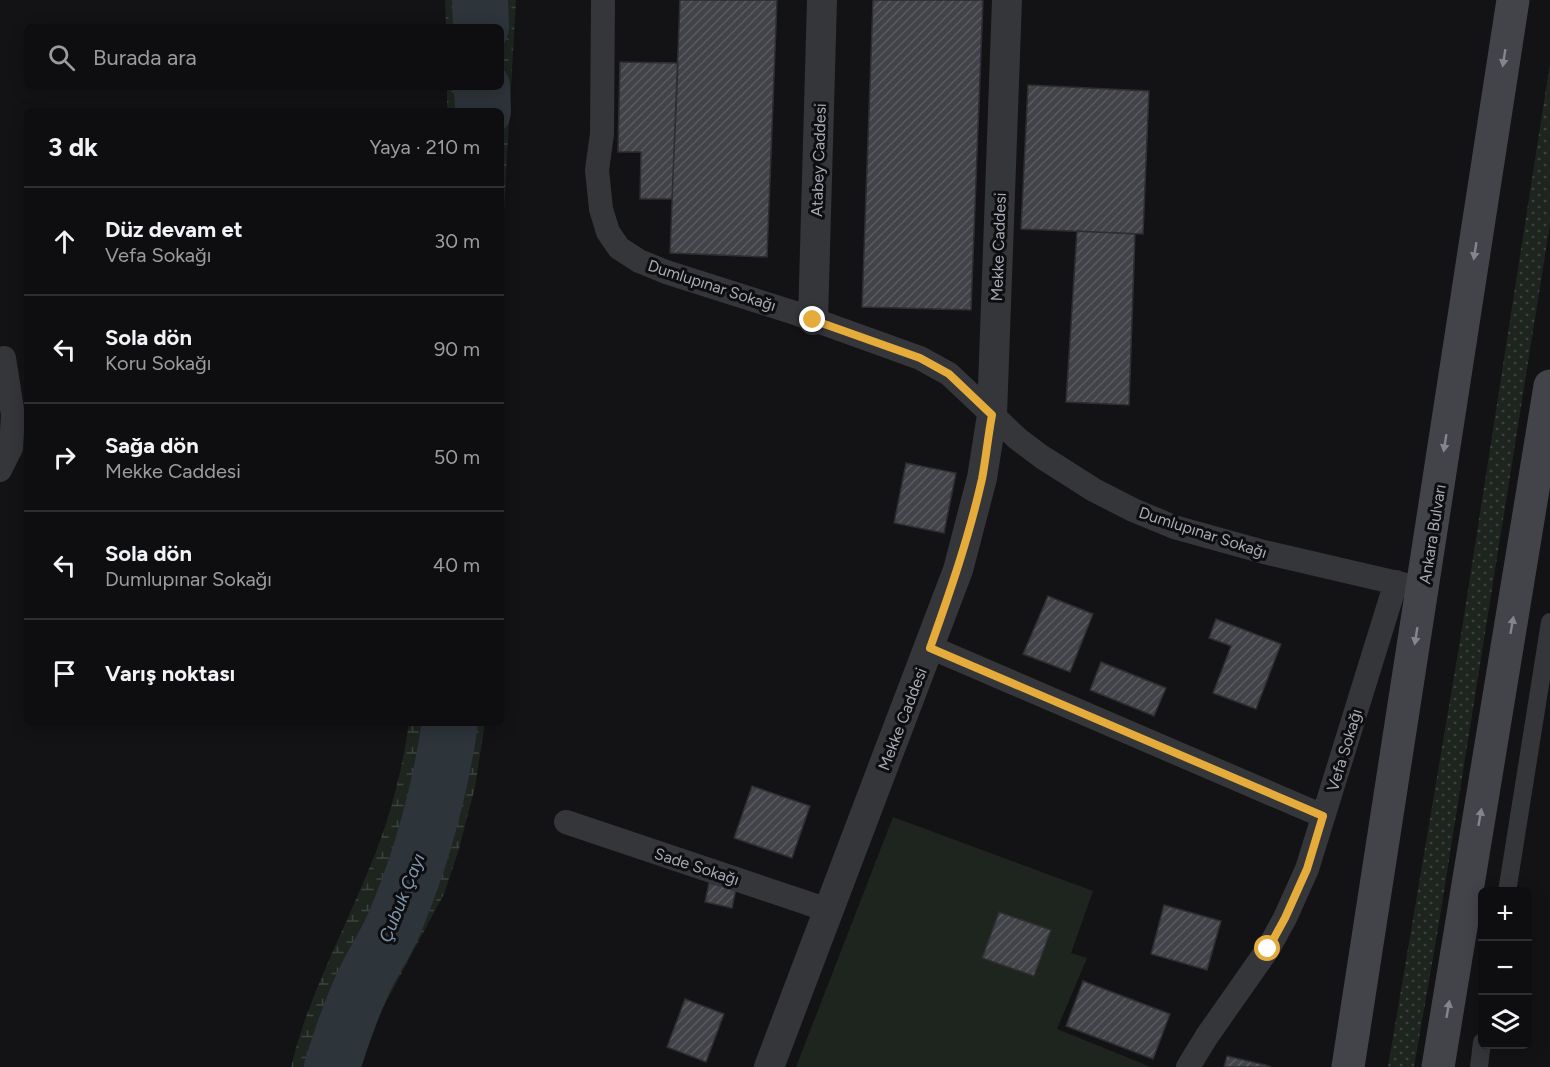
<!DOCTYPE html>
<html lang="tr">
<meta charset="utf-8">
<style>
:root{--surface:#0e0e10;--page:#171719;--text:#f1f3f6;--muted:#9b9c9f;--line:#2e2e30}
body{margin:0;font-family:Figtree,sans-serif;background:var(--page);color:var(--text)}
.controls{position:absolute;right:18px;bottom:18px;display:grid;overflow:hidden;border-radius:9px;box-shadow:0 3px 15px #0003}
.controls button{width:54px;height:54px;display:grid;place-items:center;padding:0;border:0;border-bottom:2px solid var(--line);background:var(--surface);color:var(--text);font:30px sans-serif}
.stop{position:absolute;width:18px;height:18px;margin:-14px;border:4px solid #e6ac3b;border-radius:50%;background:#fff}
.stop.end{background:#e6ac3b;border-color:#fff;box-shadow:0 2px 6px #0008}
.list{margin:0;padding:0;list-style:none}
h2{display:flex;justify-content:space-between;align-items:center;height:78px;margin:0;padding:0 24px;font-size:26px}
h2 small{font-size:20px;font-weight:400;color:var(--muted)}
.list li{display:grid;grid-template-columns:39px 1fr auto;gap:18px;align-items:center;box-sizing:border-box;height:108px;padding:0 24px;border-top:2px solid var(--line)}
.list b{display:block;font-size:22px;white-space:nowrap}
.list p{margin:0;font-size:20px;white-space:nowrap;color:var(--muted)}
.list em{font-size:20px;font-style:normal;color:var(--muted)}
.icon{flex:none;width:33px;height:33px;fill:none;stroke:currentColor;stroke-width:2;stroke-linecap:round;stroke-linejoin:round}
.map{position:relative;flex:none;width:1550px;height:1067px;overflow:hidden}
.search{position:absolute;background:var(--surface);box-shadow:0 3px 15px #0003;left:24px;top:24px;width:480px;height:66px;display:flex;align-items:center;gap:15px;box-sizing:border-box;padding:0 21px;border-radius:9px;color:var(--muted);font-size:22px}
.panel{position:absolute;background:var(--surface);box-shadow:0 3px 15px #0003;left:24px;top:108px;width:480px;height:618px;border-radius:9px}
.map>svg:first-child{display:block}
.grass{fill:url(#grass-dots)}
.wetland{fill:url(#wetland-marsh)}
.garden{fill:#1e251f}
.lines{fill:none;stroke-linecap:round;stroke-linejoin:round}
.river{stroke:#2d343a;stroke-width:56}
.building{fill:url(#building-hatch);stroke:#2e2e31;stroke-width:1.5}
.pedestrian{stroke:#35363a;stroke-width:18}
.minor{stroke:#35363a;stroke-width:24}
.tertiary{stroke:#35363a;stroke-width:30}
.secondary{stroke:#43444a;stroke-width:33}
.oneway{fill:#83868f}
.route{stroke:#e6ac3b;stroke-width:8}
.labels{text-anchor:middle;stroke-width:6;stroke-linejoin:round;paint-order:stroke}
.street-label{font-size:16px;fill:#a6aab4;stroke:#0e0e10}
.water-label{font-size:18px;font-style:italic;fill:#7f98ae;stroke:#0e0e10}
</style>
<div class="map">
<svg width="1550" height="1067" viewBox="0 0 1550 1067">
<defs>
<pattern id="grass-dots" width="8" height="8" patternUnits="userSpaceOnUse" patternTransform="scale(1.5)"><rect width="8" height="8" fill="#1e251f"/><path d="M2 2h.1M6 6h.1" fill="none" stroke="#3c423d" stroke-width="1.8" stroke-linecap="round"/></pattern>
<pattern id="wetland-marsh" width="20" height="14" patternUnits="userSpaceOnUse" patternTransform="scale(1.5)"><rect width="20" height="14" fill="#1e251f"/><path d="M1 5h8M5 5V1M11 12h8M15 12V8" fill="none" stroke="#3c423d"/></pattern>
<pattern id="building-hatch" width="6" height="6" patternUnits="userSpaceOnUse" patternTransform="scale(1.5)"><rect width="6" height="6" fill="#424348"/><path d="M-1 1l2-2M0 6l6-6M5 7l2-2" fill="none" stroke="#5a5b60"/></pattern>
</defs>
<rect width="100%" height="100%" fill="#131315"/>
<!-- grass -->
<path class="grass" d="M 1550,63 L 1550,224 L 1438,929 L 1414,1067 L 1388,1067 L 1462,629 Z"/>
<!-- wetland -->
<path class="wetland" d="M 445,0 L 516,0 L 501,263 L 501,111 L 447,111 L 447,87 L 501,87 L 501,27 L 446,27 Z
M 409,723 L 485,723 L 475,787 L 459,849 L 444,894 L 372,1028 L 360,1067 L 291,1067 C 308,996 344,931 371,864 C 390,819 402,771 409,723 Z"/>
<!-- garden -->
<path class="garden" d="M 893,817 L 1093,891 L 1071,953 L 1087,958 L 1057,1029 L 1151,1067 L 796,1067 Z"/>
<g class="lines">
<!-- river -->
<path class="river" d="M 480,0 L 481,27
M 482,87 L 483,111
M 332,1067 C 342,1035 353,1003 368,973 C 378,954 390,936 397,917 C 423,854 440,790 450,723"/>
</g>
<!-- building -->
<path class="building" d="M 680,0 L 777,0 L 767,257 L 670,253 Z
M 873,0 L 983,0 L 971,310 L 862,307 Z
M 620,62 L 678,63 L 672,199 L 640,199 L 641,152 L 618,152 Z
M 1028,85 L 1149,91 L 1143,234 L 1021,229 Z
M 1077,231 L 1135,234 L 1129,405 L 1066,402 Z
M 906,463 L 956,473 L 944,533 L 894,523 Z
M 1048,596 L 1093,614 L 1070,672 L 1023,654 Z
M 1216,619 L 1281,644 L 1256,709 L 1213,693 L 1231,646 L 1209,638 Z
M 1101,662 L 1166,688 L 1154,716 L 1090,690 Z
M 752,786 L 810,806 L 792,858 L 734,838 Z
M 709,883 L 736,889 L 732,908 L 705,902 Z
M 1164,905 L 1221,921 L 1207,970 L 1151,954 Z
M 999,912 L 1051,930 L 1034,976 L 982,958 Z
M 1083,981 L 1170,1014 L 1153,1059 L 1066,1026 Z
M 685,999 L 724,1014 L 706,1062 L 667,1047 Z
M 1227,1056 L 1270,1066 L 1270,1067 L 1224,1067 Z"/>
<g class="lines">
<!-- pedestrian -->
<path class="pedestrian" d="M 1507,892 L 1550,622
M 1479,1067 L 1482,1042"/>
<!-- minor -->
<path class="minor" d="M 603,0 L 602,134 L 597,170 L 601,209 L 608,232 L 619,248 L 639,261 L 666,272 L 795,313 L 920,358 L 949,374 L 1018,439 L 1042,457 L 1094,490 L 1133,510 L 1174,527 L 1264,552 L 1423,589
M 0,470 L 11,448 L 13,415 L 4,358
M 930,647 L 1323,816
M 566,822 L 828,910
M 1188,1067 L 1207,1036 L 1268,949 L 1285,918 L 1307,869 L 1396,582"/>
<!-- tertiary -->
<path class="tertiary" d="M 813,320 L 822,0
M 769,1067 L 958,570 L 982,478 L 992,415 L 1007,0"/>
<!-- secondary -->
<path class="secondary" d="M 1348,1067 L 1513,0
M 1438,1067 L 1550,386"/>
</g>
<!-- one-way arrows -->
<defs><path id="oneway-solid" d="M-6-.8H1V-3.2L6.5 0L1 3.2V.8H-6Z" transform="scale(1.5)"/></defs>
<g class="oneway">
<use href="#oneway-solid" transform="translate(1504 58) rotate(99)"/>
<use href="#oneway-solid" transform="translate(1475 251) rotate(99)"/>
<use href="#oneway-solid" transform="translate(1445 443) rotate(99)"/>
<use href="#oneway-solid" transform="translate(1512 625) rotate(-80)"/>
<use href="#oneway-solid" transform="translate(1416 636) rotate(99)"/>
<use href="#oneway-solid" transform="translate(1480 817) rotate(-80)"/>
<use href="#oneway-solid" transform="translate(1448 1009) rotate(-80)"/>
</g>
<g class="lines">
<!-- route -->
<path class="route" d="M 813,320 L 920,358 L 949,374 L 992,415 C 988,436 986,458 982,479 C 969,537 950,592 930,648 L 1323,816 L 1307,869 L 1285,918 L 1268,949"/>
</g>
<g class="labels">
<!-- street labels -->
<g class="street-label">
<text transform="translate(818 160) rotate(-88)" y="6">Atabey Caddesi</text>
<text transform="translate(998 247) rotate(-88)" y="6">Mekke Caddesi</text>
<text transform="translate(712 285) rotate(18)" y="6">Dumlupınar Sokağı</text>
<text transform="translate(1203 532) rotate(18)" y="6">Dumlupınar Sokağı</text>
<text transform="translate(1432 534) rotate(-81)" y="6">Ankara Bulvarı</text>
<text transform="translate(902 719) rotate(-69)" y="6">Mekke Caddesi</text>
<text transform="translate(1344 750) rotate(-73)" y="6">Vefa Sokağı</text>
<text transform="translate(697 866) rotate(18)" y="6">Sade Sokağı</text>
</g>
<!-- water labels -->
<g class="water-label">
<text transform="translate(402 898) rotate(-68)" y="6">Çubuk Çayı</text>
</g>
</g>
</svg>
<div class="controls">
<button>+</button>
<button>−</button>
<button><svg class="icon" aria-label="layers" viewBox="0 0 24 24"><path d="M12 4l9 5-9 5-9-5zM3 14l9 5 9-5"/></svg></button>
</div>
<div class="stop" style="left:1268px;top:949px"></div>
<div class="stop end" style="left:813px;top:320px"></div>
<div class="search"><svg class="icon" aria-label="search" viewBox="0 0 24 24"><circle cx="10" cy="10" r="6"/><path d="M15 15l6 6"/></svg>Burada ara</div>
<section class="panel">
<h2>3 dk<small>Yaya · 210 m</small></h2>
<ul class="list">
<li><svg class="icon" aria-label="ahead" viewBox="0 0 24 24"><path d="M12 20V5M6 11l6-6 6 6"/></svg><div><b>Düz devam et</b><p>Vefa Sokağı</p></div><em>30 m</em></li>
<li><svg class="icon" aria-label="left" viewBox="0 0 24 24"><path d="M17 20v-9H6M10 6l-5 5 5 5"/></svg><div><b>Sola dön</b><p>Koru Sokağı</p></div><em>90 m</em></li>
<li><svg class="icon" aria-label="right" viewBox="0 0 24 24"><path d="M7 20v-9h11M14 6l5 5-5 5"/></svg><div><b>Sağa dön</b><p>Mekke Caddesi</p></div><em>50 m</em></li>
<li><svg class="icon" aria-label="left" viewBox="0 0 24 24"><path d="M17 20v-9H6M10 6l-5 5 5 5"/></svg><div><b>Sola dön</b><p>Dumlupınar Sokağı</p></div><em>40 m</em></li>
<li><svg class="icon" aria-label="arrive" viewBox="0 0 24 24"><path d="M6 21V4h12l-3 4 3 4H6"/></svg><div><b>Varış noktası</b></div></li>
</ul>
</section>
</div>
